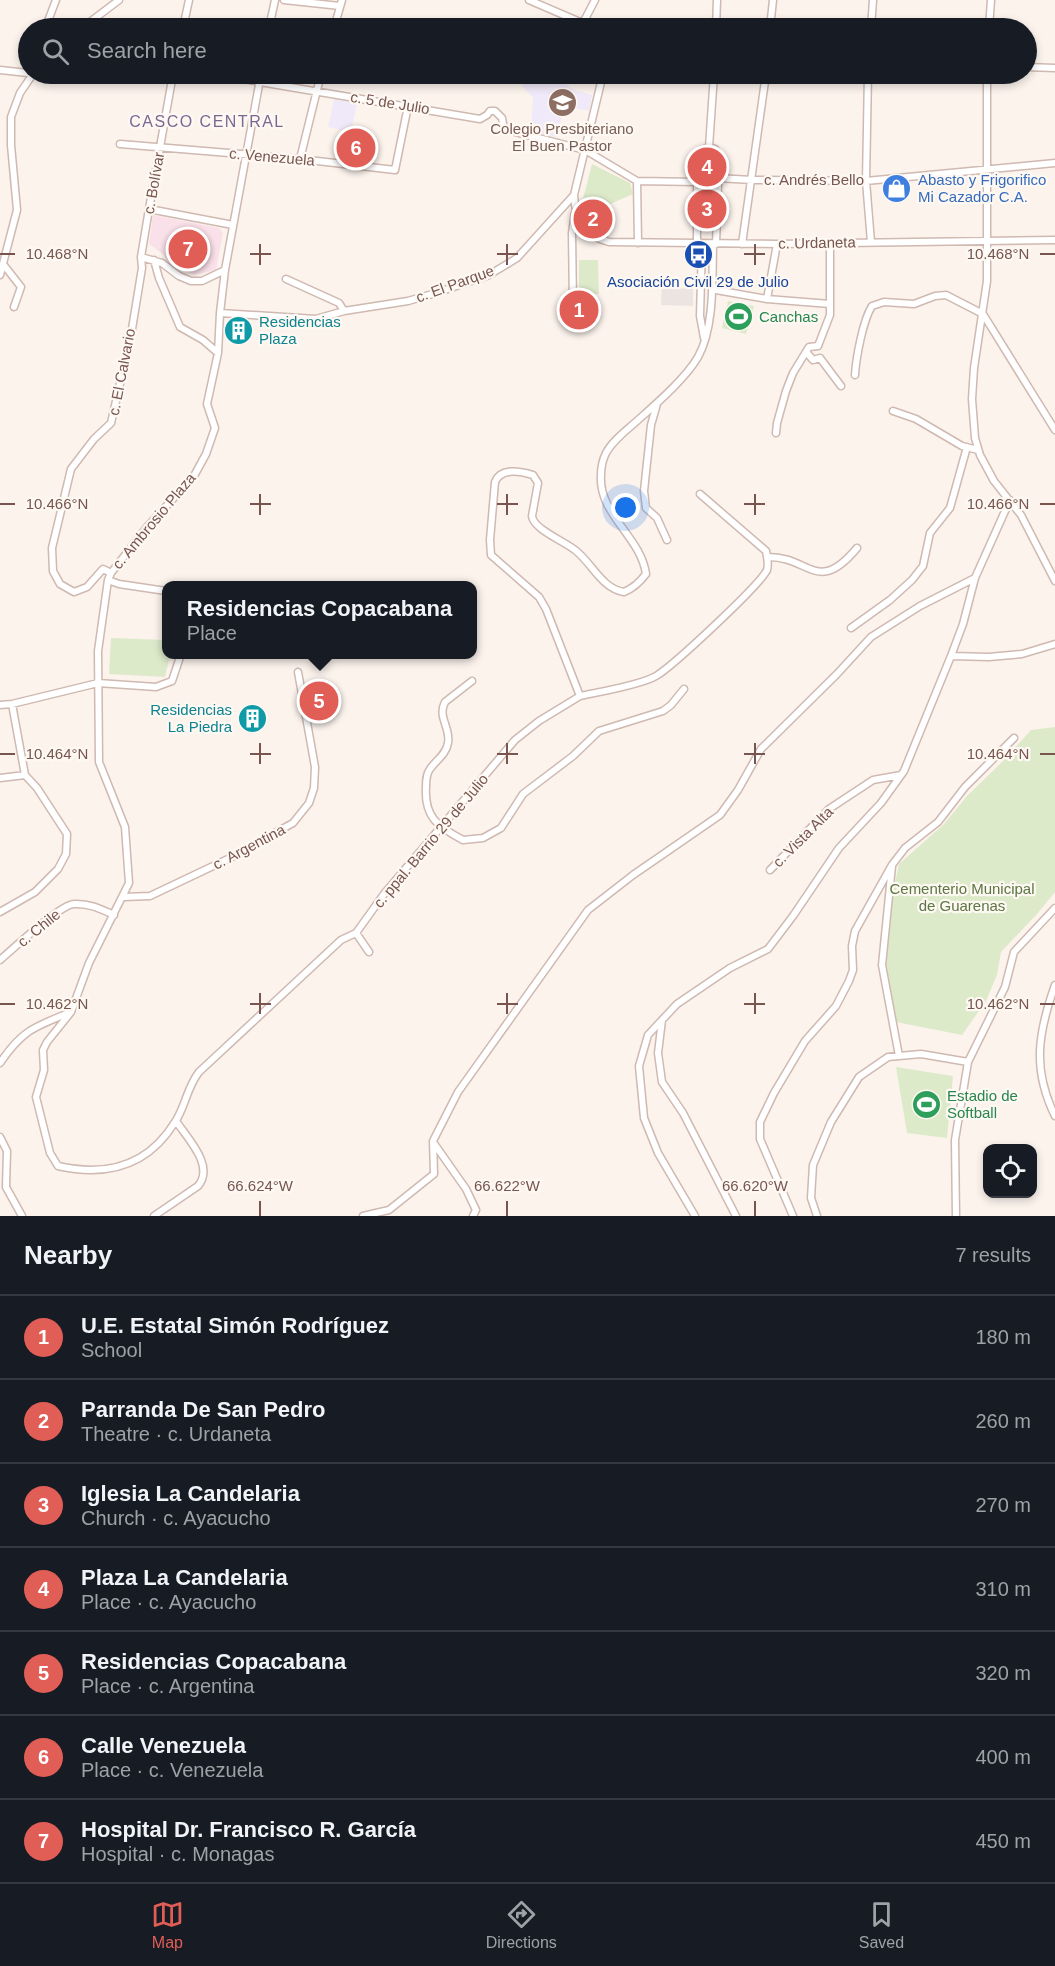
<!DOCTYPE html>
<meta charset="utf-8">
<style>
:root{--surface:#171b24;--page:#242831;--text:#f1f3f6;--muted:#9ea1a6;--line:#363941;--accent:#e15e57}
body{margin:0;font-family:Helvetica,sans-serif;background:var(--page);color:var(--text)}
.controls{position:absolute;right:18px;bottom:18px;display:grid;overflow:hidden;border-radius:12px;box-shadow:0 3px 9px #0003}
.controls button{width:54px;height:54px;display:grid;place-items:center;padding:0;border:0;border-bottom:2px solid var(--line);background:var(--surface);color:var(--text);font:30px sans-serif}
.you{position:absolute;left:626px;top:508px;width:21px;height:21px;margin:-15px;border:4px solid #fff;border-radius:50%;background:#1a73e8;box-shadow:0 0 0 9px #1a73e833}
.badge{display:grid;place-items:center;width:39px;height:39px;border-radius:50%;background:var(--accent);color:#fff;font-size:20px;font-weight:700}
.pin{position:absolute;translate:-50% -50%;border:3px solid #fff;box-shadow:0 2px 6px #0006}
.popup{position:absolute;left:162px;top:581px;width:315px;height:78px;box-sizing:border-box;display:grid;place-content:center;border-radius:12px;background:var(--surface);filter:drop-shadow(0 2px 4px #0005);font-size:20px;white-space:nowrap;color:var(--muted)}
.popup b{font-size:22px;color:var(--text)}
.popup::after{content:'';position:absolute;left:50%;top:100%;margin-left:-12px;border:12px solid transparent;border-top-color:var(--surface)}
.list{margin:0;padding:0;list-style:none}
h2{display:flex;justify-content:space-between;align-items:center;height:78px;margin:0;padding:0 24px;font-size:26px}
h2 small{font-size:20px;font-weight:400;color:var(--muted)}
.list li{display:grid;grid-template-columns:39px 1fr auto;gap:18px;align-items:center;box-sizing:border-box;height:84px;padding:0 24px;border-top:2px solid var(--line)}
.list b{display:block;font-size:22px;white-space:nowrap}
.list p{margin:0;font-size:20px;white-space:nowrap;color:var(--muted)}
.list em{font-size:20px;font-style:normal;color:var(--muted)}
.icon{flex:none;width:33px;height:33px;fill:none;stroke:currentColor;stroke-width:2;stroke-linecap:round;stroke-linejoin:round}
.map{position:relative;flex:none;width:1055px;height:1216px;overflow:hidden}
.search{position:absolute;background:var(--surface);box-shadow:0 3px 9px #0003;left:18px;right:18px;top:18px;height:66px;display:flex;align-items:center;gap:15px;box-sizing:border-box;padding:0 21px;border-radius:33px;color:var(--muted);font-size:22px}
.sheet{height:666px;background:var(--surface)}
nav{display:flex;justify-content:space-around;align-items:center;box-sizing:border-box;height:84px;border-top:2px solid var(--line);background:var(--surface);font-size:16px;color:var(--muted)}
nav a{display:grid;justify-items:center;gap:3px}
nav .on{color:var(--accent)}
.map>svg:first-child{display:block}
.industrial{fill:#ece4e1}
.education{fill:#f0e9f9}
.medical{fill:#fae0e8}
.green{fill:#ddeaca}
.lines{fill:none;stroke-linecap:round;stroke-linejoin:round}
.minor-casing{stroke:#cfb9b1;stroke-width:9}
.minor{stroke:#fff;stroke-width:6}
.ticks{fill:none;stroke:#78564f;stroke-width:2}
.labels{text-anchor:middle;stroke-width:4.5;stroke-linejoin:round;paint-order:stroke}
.street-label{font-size:15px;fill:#78564f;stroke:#fef8f3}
.education-label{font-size:15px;fill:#785e54;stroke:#fef8f3}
.shop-label{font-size:15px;fill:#366cbe;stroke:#fef8f3;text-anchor:start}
.transit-label{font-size:15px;fill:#164399;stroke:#fef8f3}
.leisure-label{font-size:15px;fill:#27864d;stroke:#fef8f3;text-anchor:start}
.culture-label{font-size:15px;fill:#0d838f;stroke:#fef8f3;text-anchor:start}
.park-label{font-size:15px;fill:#5c7744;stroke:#fef8f3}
.neighbourhood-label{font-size:16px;letter-spacing:1.5px;fill:#7c6793;stroke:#fef8f3}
.ticks-label{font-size:15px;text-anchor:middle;fill:#78564f;stroke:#fef8f3;stroke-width:4.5;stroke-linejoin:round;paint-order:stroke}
</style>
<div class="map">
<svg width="1055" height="1216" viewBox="0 0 1055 1216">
<rect width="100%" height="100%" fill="#fcf3ed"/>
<!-- industrial -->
<path class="industrial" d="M 662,278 L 675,278 L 675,288 L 693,289 L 693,306 L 661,305 Z"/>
<!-- education -->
<path class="education" d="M 528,74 L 553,74 L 574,90 L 592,95 L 589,111 L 564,106 L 557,137 L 531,131 L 533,98 L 522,86 Z
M 334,99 L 357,103 L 351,132 L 328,127 Z"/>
<!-- medical -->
<path class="medical" d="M 153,215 L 219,228 L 223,233 L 216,270 L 194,275 L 167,261 L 163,254 L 149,244 Z"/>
<!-- green -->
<path class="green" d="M 592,164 L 630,183 L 633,194 L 583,216 L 580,210 Z
M 579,260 L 598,260 L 599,294 L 579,294 Z
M 728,301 L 754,306 L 746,334 L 722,328 Z
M 111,638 L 166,640 L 166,654 L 170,655 L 165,677 L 109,674 Z
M 1055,727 L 1055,892 L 1037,914 L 1001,952 L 997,975 L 986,1001 L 962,1035 L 896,1022 L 886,970 L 890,907 L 899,864 L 944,824 L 967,796 L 1000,764 L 1031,730 Z
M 896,1067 L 953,1076 L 947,1138 L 907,1133 Z"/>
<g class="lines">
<defs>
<path id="minor" d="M 284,0 L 340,6
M 529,0 L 594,28
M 583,23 L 595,0
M 56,28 L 48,21 L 56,0
M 82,28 L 119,0
M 183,28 L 189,0
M 269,28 L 275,0
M 334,28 L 342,0
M 716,28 L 717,0
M 770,28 L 773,0
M 871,28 L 873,0
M 989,28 L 991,0
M 1026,67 L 1055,68
M 0,70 L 28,73
M 217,74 L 260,82 L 480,119 L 487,115 L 490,111 L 495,111 L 502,118 L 504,129 L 585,150 L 637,181 L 697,182
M 868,74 L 866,181 L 871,242
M 987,74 L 987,281 L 974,368 L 972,399 L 975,438 L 980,455 L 994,481 L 1021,515 L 1055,581
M 120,144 L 300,159 L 395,170 L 408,106
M 709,147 L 714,74
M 300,159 L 321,74
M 717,178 L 752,180 L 866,181 L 1055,163
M 637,181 L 638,243
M 574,195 C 576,222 581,234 609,242 L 777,244 L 1055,240
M 149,209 L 233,225
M 697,244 L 697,158 L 699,151 L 709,147 L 715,149 L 719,156 L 716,244
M 702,244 L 700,316 L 704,338
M 742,244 L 766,74
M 141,257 L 162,263 L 179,276 L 191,281 L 202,281 L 225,270
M 154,260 L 159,278 L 180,327 L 203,340 L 218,353
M 3,264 L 21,287 L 14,307
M 0,275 L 17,210 L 11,145 L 11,117 L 20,93 L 33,74
M 286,279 L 339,303 L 344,311
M 716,290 L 767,299 L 830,304
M 767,299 L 777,244
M 573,305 L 572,233 L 575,213
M 220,313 L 316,319 L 344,311 L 408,301 L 436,293 L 489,275 L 517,258 L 574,195 L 603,74
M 818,346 L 830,315 L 830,243
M 807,353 L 813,360 L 820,358
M 820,358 L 841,386
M 855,375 C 856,358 863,320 872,306 L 884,302 L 914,304 L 935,296 L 946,295 L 983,314 L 1055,430
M 657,404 L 651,425 L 644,491 L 646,508 L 657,518 L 667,540
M 893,411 L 916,419 L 962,446 L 978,450
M 776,433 L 777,423 L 786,391 L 793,373 L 809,347 L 818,346
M 767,557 C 810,556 817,596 857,548
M 111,573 L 103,569 L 87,587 L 74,592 L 60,584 L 53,571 L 52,548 L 71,469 L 94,439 L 111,423 L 131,335 L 142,268 L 141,257 L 149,209 L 173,74
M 108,580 L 119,584 L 166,591
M 851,628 L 890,600 L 912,580 L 923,566 L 930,533 L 950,508 L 967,447
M 951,656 L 989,657 L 1022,654 L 1055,644
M 472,681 L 445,702 C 437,717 451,728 448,743 C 446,755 436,760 430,769 C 426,774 426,781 426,787 C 424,817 438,827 463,840 L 483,838 L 501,828 L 523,794 L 573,756 L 599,731 L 663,711 L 671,705 L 684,689
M 580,696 C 599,692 641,685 656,676 C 673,666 760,585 767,570 C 769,564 767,557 766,551 L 700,494
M 0,705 L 12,704 L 98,683 L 156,687 L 172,681 L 181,654
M 0,778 L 25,775
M 892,866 L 882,965 L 899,1056
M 770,870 L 829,809 L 873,780 L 901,775
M 124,897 L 150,896 L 230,858 L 293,823 L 309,803 L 314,788 L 315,767 L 298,672
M 0,912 L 35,892 L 58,869 L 66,854 L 67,834 L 37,788 L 25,775 L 12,704
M 356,933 L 369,952
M 0,960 C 13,949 61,904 74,904 C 89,903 101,909 114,915
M 1055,985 C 1038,1033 1032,1069 1055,1116
M 71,1012 L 47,1042 L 43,1050 L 44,1070 L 36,1097 L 50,1153 L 58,1166 C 107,1177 148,1166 175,1122 C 186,1106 186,1089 199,1072 L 341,940 L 356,933 L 384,894 L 515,740 L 539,721 L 580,696 L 546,609 L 539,597 L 491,555 L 490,540 L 495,482 C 501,467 520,471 533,475 L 538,483 L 532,516 C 533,529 564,541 575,550 C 592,563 602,589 624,592 C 634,588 640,582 646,574 C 641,537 598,514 601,475 C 601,468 603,459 606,453 C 613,440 627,430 638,420 C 656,404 686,378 698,357 C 715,327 712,277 713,244
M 662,1020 L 658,1053 L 662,1082 L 683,1113 L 736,1216
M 0,1063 C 23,1029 35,1027 71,1012 L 89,963 L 129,883 L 125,827 L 99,762 L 98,651 L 108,580 L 111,573 L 147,527 L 194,476 L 206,454 L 215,428 L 207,404 L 218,353 L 220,313 L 225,270 L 261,74
M 0,1137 L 7,1151 L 6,1187 L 22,1216
M 433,1142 L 466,1189 L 476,1210 L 473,1216
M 154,1216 L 198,1186 C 215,1166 188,1139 176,1121
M 363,1216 L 389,1210 L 434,1174 L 433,1141 L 458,1092 L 588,910 L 633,875 L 720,815 L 738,790 L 761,749 L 837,674 L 871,637 L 920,606 L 975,578
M 695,1216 L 658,1153 L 644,1118 L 639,1066 L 648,1035 L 677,1004 L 730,968 L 768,949 L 793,916 L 839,848 L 881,803 L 904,771 L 951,656 L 963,624 L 975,578 L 1010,500
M 793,1216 L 760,1139 L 760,1122 L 774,1093 L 805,1041 L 836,1006 L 849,981 L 853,970 L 852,946 L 855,931 L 892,865 L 905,848 L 938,822 L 965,787 L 1014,738
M 817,1216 L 811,1198 L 813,1165 L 831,1122 L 859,1077 L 888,1057 L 921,1054 L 968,1062
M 956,1216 L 955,1140 L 968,1062 L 1005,987 L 1014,952 L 1055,908"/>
</defs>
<!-- minor casing -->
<use href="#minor" class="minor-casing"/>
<!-- minor -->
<use href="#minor" class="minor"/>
</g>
<!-- ticks -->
<path class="ticks" d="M 260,244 L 260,265M 507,244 L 507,265M 755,244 L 755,265M 0,254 L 15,254M 250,254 L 271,254M 497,254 L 518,254M 744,254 L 765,254M 1040,254 L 1055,254M 260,494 L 260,515M 507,494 L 507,515M 755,494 L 755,515M 0,504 L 15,504M 250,504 L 271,504M 497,504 L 518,504M 744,504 L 765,504M 1040,504 L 1055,504M 260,743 L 260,764M 507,743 L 507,764M 755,743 L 755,764M 0,754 L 15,754M 250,754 L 271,754M 497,754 L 518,754M 744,754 L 765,754M 1040,754 L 1055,754M 260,993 L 260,1014M 507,993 L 507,1014M 755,993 L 755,1014M 0,1004 L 15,1004M 250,1004 L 271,1004M 497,1004 L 518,1004M 744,1004 L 765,1004M 1040,1004 L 1055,1004M 260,1201 L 260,1216M 507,1201 L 507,1216M 755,1201 L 755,1216"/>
<!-- icons -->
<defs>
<symbol id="school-disc" viewBox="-11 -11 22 22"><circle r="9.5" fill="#8d6e63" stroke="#fef8f3"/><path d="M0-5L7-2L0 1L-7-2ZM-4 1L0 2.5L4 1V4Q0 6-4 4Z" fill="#fff"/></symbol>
<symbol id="shop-disc" viewBox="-11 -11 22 22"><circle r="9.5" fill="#3f7fe0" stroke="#fef8f3"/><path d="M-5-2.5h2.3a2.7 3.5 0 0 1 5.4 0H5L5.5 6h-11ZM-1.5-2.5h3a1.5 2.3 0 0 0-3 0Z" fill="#fff"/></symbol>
<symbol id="bus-disc" viewBox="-11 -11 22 22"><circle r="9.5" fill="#1a4fb4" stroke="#fef8f3"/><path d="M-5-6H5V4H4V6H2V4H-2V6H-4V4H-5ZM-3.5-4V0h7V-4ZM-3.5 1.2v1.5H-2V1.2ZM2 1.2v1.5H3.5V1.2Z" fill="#fff"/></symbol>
<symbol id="stadium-disc" viewBox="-11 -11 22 22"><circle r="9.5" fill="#2e9e5b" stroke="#fef8f3"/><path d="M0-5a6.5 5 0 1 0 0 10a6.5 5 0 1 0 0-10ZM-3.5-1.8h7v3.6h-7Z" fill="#fff"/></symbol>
<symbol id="building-disc" viewBox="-11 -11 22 22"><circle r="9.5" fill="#0f9aa8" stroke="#fef8f3"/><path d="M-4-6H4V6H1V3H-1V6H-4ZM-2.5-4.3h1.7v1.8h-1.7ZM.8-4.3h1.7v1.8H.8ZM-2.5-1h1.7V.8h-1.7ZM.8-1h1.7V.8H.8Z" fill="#fff"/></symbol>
</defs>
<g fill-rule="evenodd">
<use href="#school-disc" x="546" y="86" width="33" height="33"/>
<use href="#shop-disc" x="880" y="172" width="33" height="33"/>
<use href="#bus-disc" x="682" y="238" width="33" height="33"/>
<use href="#stadium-disc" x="722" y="300" width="33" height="33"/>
<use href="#building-disc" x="222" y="314" width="33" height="33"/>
<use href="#building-disc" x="236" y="702" width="33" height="33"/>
<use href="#stadium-disc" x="910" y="1088" width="33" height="33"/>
</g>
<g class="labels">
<!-- street labels -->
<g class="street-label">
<text transform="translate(390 103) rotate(9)" y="5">c. 5 de Julio</text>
<text transform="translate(272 157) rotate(5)" y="5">c. Venezuela</text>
<text x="814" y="185">c. Andrés Bello</text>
<text transform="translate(154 183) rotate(-80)" y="5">c. Bolívar</text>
<text transform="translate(817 243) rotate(-1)" y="5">c. Urdaneta</text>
<text transform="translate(455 284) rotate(-20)" y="5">c. El Parque</text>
<text transform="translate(122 372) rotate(-79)" y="5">c. El Calvario</text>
<text transform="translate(154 521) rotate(-50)" y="5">c. Ambrosio Plaza</text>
<text transform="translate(803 837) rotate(-45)" y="5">c. Vista Alta</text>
<text transform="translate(431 841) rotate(-50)" y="5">c. ppal. Barrio 29 de Julio</text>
<text transform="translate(249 847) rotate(-28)" y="5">c. Argentina</text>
<text transform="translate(39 928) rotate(-39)" y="5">c. Chile</text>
</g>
<!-- education labels -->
<g class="education-label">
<text x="562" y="134">Colegio Presbiteriano<tspan x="562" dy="17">El Buen Pastor</tspan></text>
</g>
<!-- shop labels -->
<g class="shop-label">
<text x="918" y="185">Abasto y Frigorifico<tspan x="918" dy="17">Mi Cazador C.A.</tspan></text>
</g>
<!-- transit labels -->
<g class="transit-label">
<text x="698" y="287">Asociación Civil 29 de Julio</text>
</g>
<!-- leisure labels -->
<g class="leisure-label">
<text x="759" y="322">Canchas</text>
<text x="947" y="1101">Estadio de<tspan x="947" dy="17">Softball</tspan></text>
</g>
<!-- culture labels -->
<g class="culture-label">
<text x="259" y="327">Residencias<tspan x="259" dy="17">Plaza</tspan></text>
<text x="232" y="715" text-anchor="end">Residencias<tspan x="232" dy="17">La Piedra</tspan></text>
</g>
<!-- park labels -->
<g class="park-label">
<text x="962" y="894">Cementerio Municipal<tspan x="962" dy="17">de Guarenas</tspan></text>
</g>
<!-- neighbourhood labels -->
<g class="neighbourhood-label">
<text x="207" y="127">CASCO CENTRAL</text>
</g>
</g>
<g class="ticks-label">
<text x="57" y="259">10.468°N</text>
<text x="998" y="259">10.468°N</text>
<text x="57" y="509">10.466°N</text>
<text x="998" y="509">10.466°N</text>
<text x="57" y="759">10.464°N</text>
<text x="998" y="759">10.464°N</text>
<text x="57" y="1009">10.462°N</text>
<text x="998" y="1009">10.462°N</text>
<text x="260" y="1191">66.624°W</text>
<text x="507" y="1191">66.622°W</text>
<text x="755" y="1191">66.620°W</text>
</g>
</svg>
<div class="controls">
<button><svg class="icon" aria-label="locate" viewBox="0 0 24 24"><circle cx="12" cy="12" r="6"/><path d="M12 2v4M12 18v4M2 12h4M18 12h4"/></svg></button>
</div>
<div class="you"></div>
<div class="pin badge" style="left:579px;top:310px">1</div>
<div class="pin badge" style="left:593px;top:219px">2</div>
<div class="pin badge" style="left:707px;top:209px">3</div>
<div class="pin badge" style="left:707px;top:167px">4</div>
<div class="pin badge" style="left:319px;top:701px">5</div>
<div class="popup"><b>Residencias Copacabana</b>Place</div>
<div class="pin badge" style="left:356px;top:148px">6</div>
<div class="pin badge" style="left:188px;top:249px">7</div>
<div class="search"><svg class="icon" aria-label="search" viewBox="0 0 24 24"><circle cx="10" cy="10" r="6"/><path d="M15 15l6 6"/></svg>Search here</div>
</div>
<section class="sheet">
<h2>Nearby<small>7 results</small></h2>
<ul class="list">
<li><span class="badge">1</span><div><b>U.E. Estatal Simón Rodríguez</b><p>School</p></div><em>180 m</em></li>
<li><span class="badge">2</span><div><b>Parranda De San Pedro</b><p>Theatre · c. Urdaneta</p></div><em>260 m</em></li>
<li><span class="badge">3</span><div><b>Iglesia La Candelaria</b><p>Church · c. Ayacucho</p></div><em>270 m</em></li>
<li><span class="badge">4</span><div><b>Plaza La Candelaria</b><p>Place · c. Ayacucho</p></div><em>310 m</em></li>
<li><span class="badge">5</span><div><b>Residencias Copacabana</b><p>Place · c. Argentina</p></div><em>320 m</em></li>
<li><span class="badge">6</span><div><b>Calle Venezuela</b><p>Place · c. Venezuela</p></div><em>400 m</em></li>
<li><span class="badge">7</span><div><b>Hospital Dr. Francisco R. García</b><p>Hospital · c. Monagas</p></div><em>450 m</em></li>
</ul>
</section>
<nav>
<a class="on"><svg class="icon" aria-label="map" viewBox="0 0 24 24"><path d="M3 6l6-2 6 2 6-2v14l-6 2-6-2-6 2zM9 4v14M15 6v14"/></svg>Map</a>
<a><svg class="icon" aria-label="directions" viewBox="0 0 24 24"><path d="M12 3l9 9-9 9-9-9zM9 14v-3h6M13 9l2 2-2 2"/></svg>Directions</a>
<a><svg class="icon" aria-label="saved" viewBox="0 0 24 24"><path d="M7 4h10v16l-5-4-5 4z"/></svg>Saved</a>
</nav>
